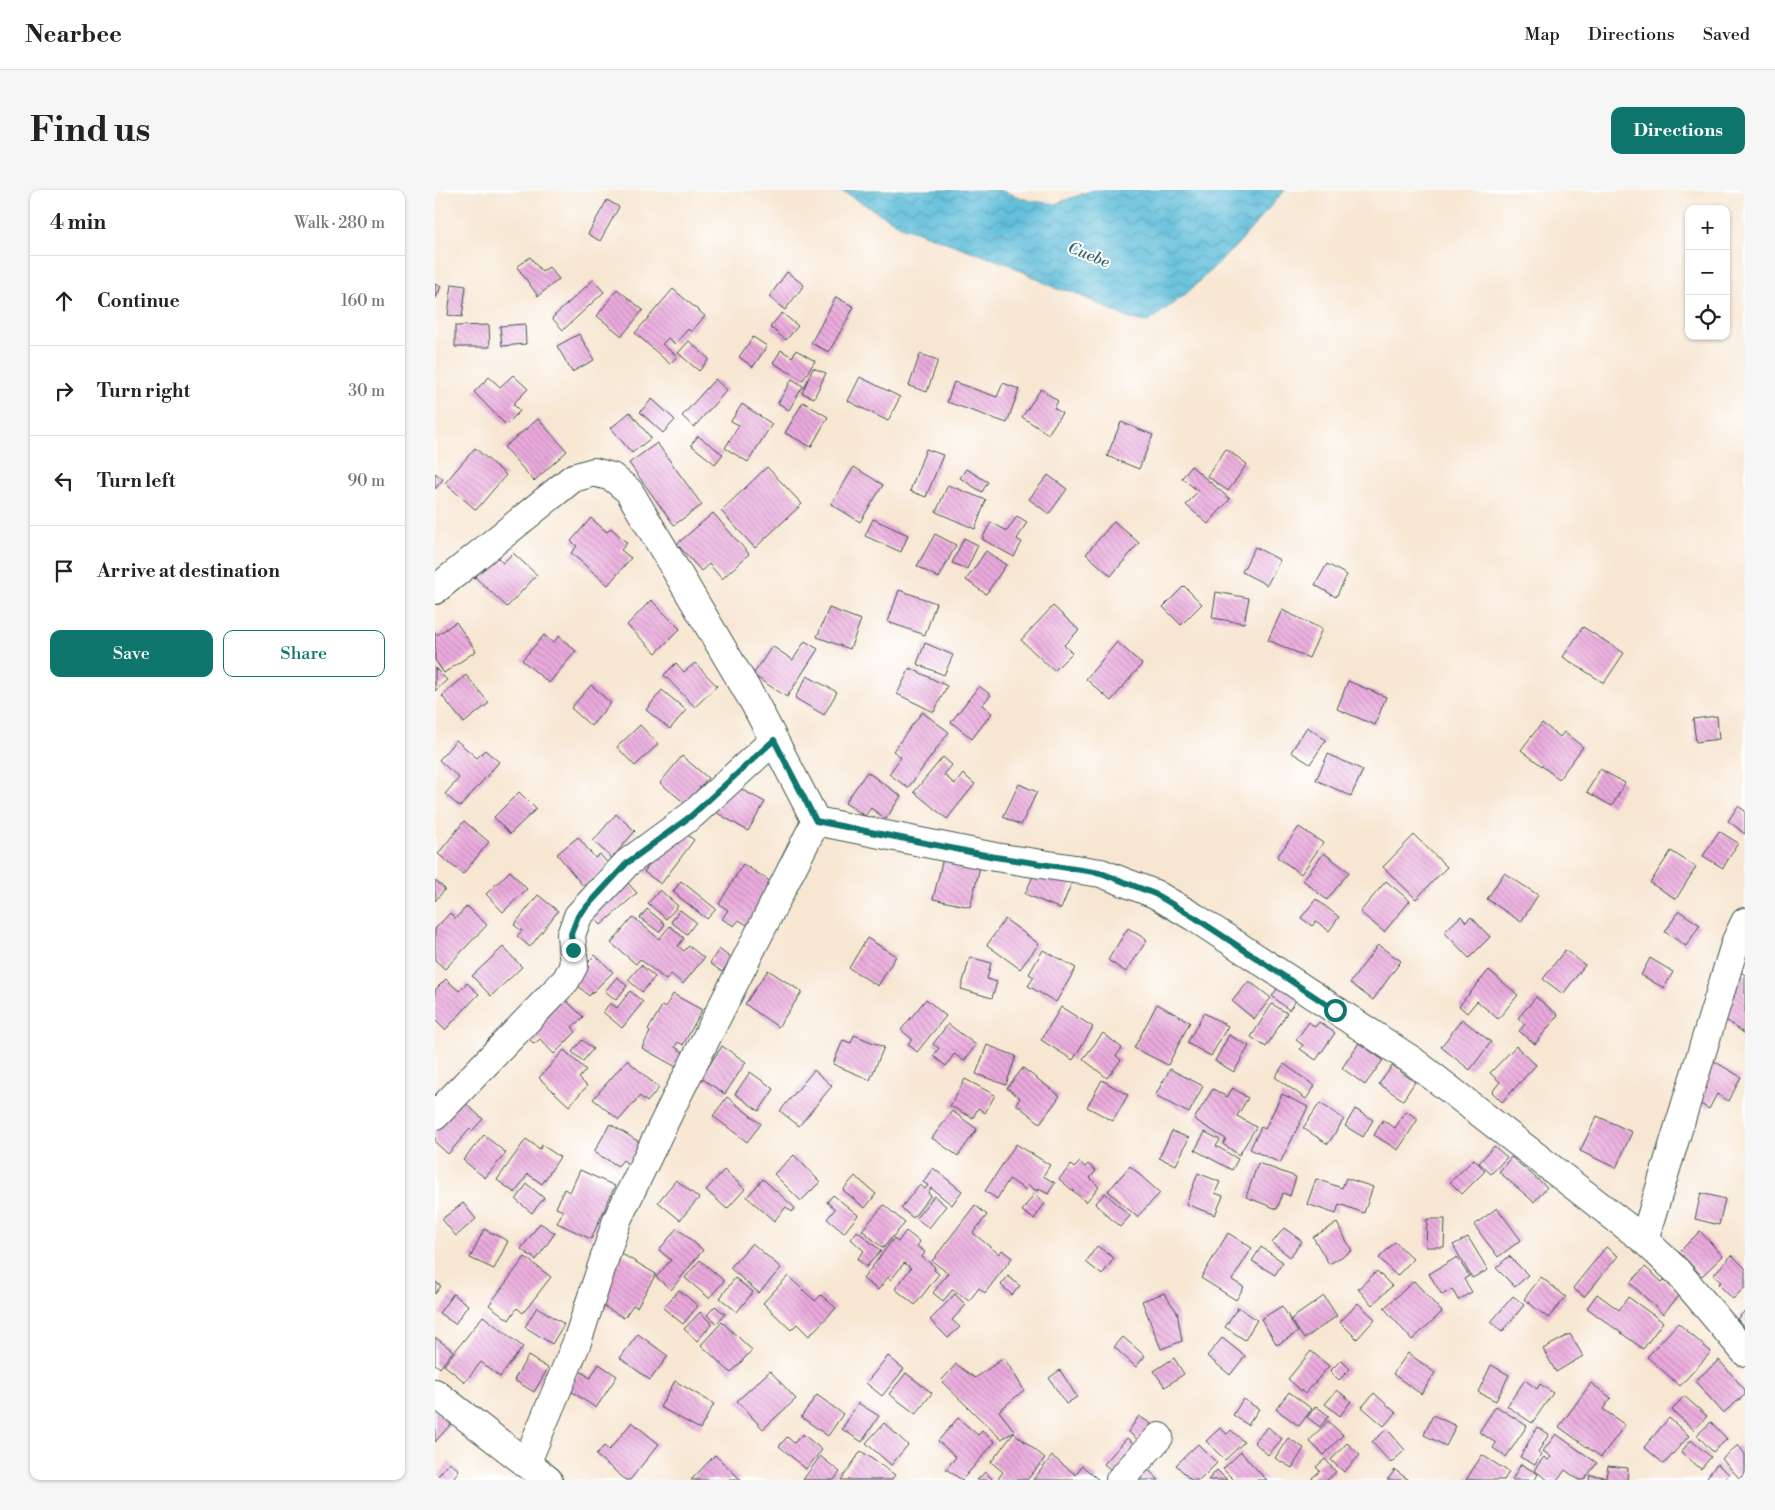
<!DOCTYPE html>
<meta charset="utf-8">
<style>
:root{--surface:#fff;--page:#f6f6f6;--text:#222;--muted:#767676;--line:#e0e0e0;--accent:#0f766e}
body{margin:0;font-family:"Libre Bodoni",serif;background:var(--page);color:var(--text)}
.controls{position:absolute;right:15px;top:15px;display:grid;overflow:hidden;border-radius:10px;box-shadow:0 1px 4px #0004}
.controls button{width:45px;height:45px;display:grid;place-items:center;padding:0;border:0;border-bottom:1px solid var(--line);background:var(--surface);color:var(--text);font:25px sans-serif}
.stop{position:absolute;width:15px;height:15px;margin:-11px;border:4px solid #0f766e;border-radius:50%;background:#fff}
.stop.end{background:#0f766e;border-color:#fff;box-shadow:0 1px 5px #0008}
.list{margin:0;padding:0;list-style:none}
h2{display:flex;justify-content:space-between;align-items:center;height:65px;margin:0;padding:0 20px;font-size:21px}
h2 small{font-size:16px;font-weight:400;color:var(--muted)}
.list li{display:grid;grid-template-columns:32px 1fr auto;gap:15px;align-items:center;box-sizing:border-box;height:90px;padding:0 20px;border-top:1px solid var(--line)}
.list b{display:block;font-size:19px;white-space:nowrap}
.list em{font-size:16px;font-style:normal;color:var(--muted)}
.actions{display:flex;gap:10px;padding:15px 20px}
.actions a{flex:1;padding:11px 0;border:1px solid var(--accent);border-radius:10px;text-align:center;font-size:18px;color:var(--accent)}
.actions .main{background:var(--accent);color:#fff}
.icon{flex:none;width:28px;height:28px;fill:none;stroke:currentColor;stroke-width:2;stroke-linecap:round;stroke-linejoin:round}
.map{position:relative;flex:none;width:1310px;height:1290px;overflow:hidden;border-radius:10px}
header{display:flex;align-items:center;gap:30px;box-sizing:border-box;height:70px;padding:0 25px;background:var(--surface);border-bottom:1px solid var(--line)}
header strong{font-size:24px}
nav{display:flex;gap:28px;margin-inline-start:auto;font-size:18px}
.intro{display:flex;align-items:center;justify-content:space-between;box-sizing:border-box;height:120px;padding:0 30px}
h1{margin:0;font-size:35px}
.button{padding:12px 22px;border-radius:10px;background:var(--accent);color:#fff;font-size:18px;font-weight:700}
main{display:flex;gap:30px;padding:0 30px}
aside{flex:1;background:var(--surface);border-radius:10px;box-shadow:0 1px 4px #0004}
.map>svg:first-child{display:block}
.water{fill:url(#water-waves);stroke:#3d7c86}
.building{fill:url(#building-back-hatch)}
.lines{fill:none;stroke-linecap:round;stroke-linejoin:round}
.minor-casing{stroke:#3f564c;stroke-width:30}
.minor{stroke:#fff;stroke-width:28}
.route{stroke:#0f766e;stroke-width:6}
.labels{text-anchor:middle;stroke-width:4;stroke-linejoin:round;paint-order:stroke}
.water-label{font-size:16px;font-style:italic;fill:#316366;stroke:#fff}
</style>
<header>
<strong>Nearbee</strong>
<nav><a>Map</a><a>Directions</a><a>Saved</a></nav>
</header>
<div class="intro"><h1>Find us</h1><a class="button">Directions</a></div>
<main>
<aside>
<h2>4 min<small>Walk · 280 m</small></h2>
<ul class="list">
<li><svg class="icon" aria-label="ahead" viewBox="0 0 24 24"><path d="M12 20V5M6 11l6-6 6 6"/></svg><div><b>Continue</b></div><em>160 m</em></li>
<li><svg class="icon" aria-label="right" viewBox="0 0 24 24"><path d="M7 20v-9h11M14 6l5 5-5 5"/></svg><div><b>Turn right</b></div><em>30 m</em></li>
<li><svg class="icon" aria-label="left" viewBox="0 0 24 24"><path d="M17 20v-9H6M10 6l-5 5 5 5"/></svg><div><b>Turn left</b></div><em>90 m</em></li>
<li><svg class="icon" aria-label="arrive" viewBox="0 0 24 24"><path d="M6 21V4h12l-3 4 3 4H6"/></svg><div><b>Arrive at destination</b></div></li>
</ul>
<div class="actions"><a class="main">Save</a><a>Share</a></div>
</aside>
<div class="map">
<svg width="1310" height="1290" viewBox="0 0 1310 1290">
<defs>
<pattern id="water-waves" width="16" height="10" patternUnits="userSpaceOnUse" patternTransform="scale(1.25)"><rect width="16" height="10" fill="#5bbcd9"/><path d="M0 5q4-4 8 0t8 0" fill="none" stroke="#4b9ab1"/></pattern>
<pattern id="building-back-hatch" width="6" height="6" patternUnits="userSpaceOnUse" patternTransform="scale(1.25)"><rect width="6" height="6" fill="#ebaadd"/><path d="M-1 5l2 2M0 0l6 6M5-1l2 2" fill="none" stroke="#be8cb4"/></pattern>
</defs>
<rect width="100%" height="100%" fill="#fff"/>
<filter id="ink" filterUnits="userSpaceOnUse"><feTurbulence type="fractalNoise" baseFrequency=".02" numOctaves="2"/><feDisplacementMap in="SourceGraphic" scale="10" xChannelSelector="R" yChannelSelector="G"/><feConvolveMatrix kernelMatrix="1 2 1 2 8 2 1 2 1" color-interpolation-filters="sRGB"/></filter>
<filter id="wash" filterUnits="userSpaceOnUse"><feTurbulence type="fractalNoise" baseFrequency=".0096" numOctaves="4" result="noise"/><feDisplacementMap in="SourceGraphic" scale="20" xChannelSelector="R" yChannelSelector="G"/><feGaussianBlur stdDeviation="1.12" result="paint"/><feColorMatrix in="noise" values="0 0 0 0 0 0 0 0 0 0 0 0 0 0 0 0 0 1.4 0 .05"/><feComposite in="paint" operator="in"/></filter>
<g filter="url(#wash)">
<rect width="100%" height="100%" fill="#f7e6d2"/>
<!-- water -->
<path class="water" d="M 405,0 L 564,0 L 596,11 L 620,14 L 658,0 L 850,0 L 801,56 L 751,104 L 713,132 L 695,129 L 636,101 L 622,99 L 575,75 L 466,36 Z"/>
<g id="blocks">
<!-- building -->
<path class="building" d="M 172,10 L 184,17 L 165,51 L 153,44 Z
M 95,67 L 107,82 L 114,77 L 124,89 L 103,106 L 82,77 Z
M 352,82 L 369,95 L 350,120 L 334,107 Z
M 158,90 L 169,102 L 128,140 L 117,128 Z
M 0,94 L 6,97 L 0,110 Z
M 17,94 L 31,96 L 27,127 L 13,125 Z
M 182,99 L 208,120 L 187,146 L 162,126 Z
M 238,99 L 270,126 L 256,142 L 253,139 L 240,154 L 233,148 L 227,154 L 242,166 L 235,174 L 200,143 Z
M 401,107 L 419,117 L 394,162 L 376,153 Z
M 347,123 L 363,136 L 351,150 L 335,137 Z
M 90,134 L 91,154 L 67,156 L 65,136 Z
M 54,135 L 55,157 L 20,157 L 20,136 Z
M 144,144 L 159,170 L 137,182 L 122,156 Z
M 318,147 L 332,156 L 318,177 L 304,167 Z
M 254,151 L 274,169 L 264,181 L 243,163 Z
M 346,160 L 357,167 L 361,160 L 380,171 L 368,190 L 338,173 Z
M 485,164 L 503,170 L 492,202 L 474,196 Z
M 378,178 L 391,183 L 379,208 L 367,203 Z
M 78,185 L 93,199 L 78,214 L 85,221 L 71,235 L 39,202 L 54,187 L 65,197 Z
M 425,187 L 465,207 L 453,231 L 413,211 Z
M 280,189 L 292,200 L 259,237 L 247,226 Z
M 357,189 L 368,196 L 354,220 L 343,213 Z
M 519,192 L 562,207 L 568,193 L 584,199 L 572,233 L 512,212 Z
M 606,199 L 623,211 L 619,218 L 627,223 L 613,244 L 587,227 Z
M 217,209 L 240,230 L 228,243 L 205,222 Z
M 368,212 L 393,227 L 376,257 L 350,243 Z
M 307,214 L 337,234 L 313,272 L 290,258 L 304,235 L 296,231 Z
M 195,222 L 216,248 L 197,263 L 176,238 Z
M 103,229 L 132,261 L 99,291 L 69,257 Z
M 686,232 L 718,245 L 704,279 L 672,266 Z
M 263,246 L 288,264 L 280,274 L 256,255 Z
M 222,253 L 267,315 L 239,335 L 194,273 Z
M 40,258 L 71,285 L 41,320 L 10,293 Z
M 491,259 L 508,265 L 491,307 L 475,301 Z
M 791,259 L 812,274 L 793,301 L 772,286 Z
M 756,276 L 795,309 L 773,334 L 751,315 L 763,301 L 747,288 Z
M 332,277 L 367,314 L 320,358 L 286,321 Z
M 419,277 L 448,295 L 425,332 L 396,314 Z
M 531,279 L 553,292 L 547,302 L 525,288 Z
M 0,283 L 8,289 L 0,299 Z
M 613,285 L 632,299 L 614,324 L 594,309 Z
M 513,295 L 551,310 L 540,339 L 501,322 Z
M 278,323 L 314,364 L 287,389 L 274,374 L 266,381 L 242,354 Z
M 582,326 L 592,332 L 582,349 L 587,352 L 579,367 L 547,349 L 556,332 L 572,341 Z
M 156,328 L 172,342 L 176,338 L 192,353 L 186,360 L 196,368 L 173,395 L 136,363 L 142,356 L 136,351 Z
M 438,329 L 473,345 L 466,362 L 430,346 Z
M 679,331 L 704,353 L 676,386 L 651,364 Z
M 500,344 L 521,355 L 504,388 L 482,376 Z
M 529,348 L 543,355 L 532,379 L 517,373 Z
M 820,357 L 845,370 L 832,395 L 807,382 Z
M 551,361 L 571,375 L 551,404 L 531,390 Z
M 78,363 L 102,385 L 72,417 L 40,387 L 61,366 L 68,373 Z
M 892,374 L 912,385 L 901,407 L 880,395 Z
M 749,396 L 767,414 L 746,435 L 728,417 Z
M 464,400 L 501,413 L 490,445 L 453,432 Z
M 781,402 L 814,408 L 809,433 L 777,428 Z
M 216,410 L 245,439 L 221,463 L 192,435 Z
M 618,416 L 644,440 L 629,455 L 637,463 L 619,481 L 586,450 Z
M 394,418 L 426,430 L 415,459 L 382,447 Z
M 847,420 L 887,439 L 874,468 L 833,450 Z
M 21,432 L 41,461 L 9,483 L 0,470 L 0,442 L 2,445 Z
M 1148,437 L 1189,463 L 1169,493 L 1128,467 Z
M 109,445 L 118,453 L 124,446 L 141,461 L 114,493 L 87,470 Z
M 370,451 L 383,459 L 352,507 L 318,485 L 337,456 L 358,470 Z
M 682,452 L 707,474 L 676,511 L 651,489 Z
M 490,453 L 518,465 L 509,485 L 482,474 Z
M 241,473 L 249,482 L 260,473 L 282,496 L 260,517 L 229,485 Z
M 0,478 L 12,490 L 0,501 Z
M 475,478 L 512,496 L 499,522 L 462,504 Z
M 31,485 L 54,513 L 29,533 L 7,506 Z
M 372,486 L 402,502 L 389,525 L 360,508 Z
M 913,491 L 951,507 L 940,535 L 902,519 Z
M 156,495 L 176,513 L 156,536 L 136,518 Z
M 544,496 L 556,505 L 547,515 L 557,523 L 537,549 L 516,532 Z
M 227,500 L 251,520 L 235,539 L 211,520 Z
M 487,522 L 514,542 L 473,598 L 454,584 L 466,567 L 458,561 Z
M 1282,526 L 1284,549 L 1261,552 L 1258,529 Z
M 1107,533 L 1125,547 L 1129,542 L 1148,557 L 1124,589 L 1086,560 Z
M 205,535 L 223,554 L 200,576 L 182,557 Z
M 872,537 L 891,550 L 875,574 L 856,562 Z
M 21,550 L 42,568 L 50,560 L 64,572 L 25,617 L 10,604 L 24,588 L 4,570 Z
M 893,564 L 928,580 L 916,606 L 881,590 Z
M 247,566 L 273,588 L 251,614 L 225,593 Z
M 508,567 L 517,575 L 509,585 L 520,594 L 528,584 L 540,594 L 512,629 L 479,602 Z
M 1165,579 L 1190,593 L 1177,616 L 1152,602 Z
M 432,582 L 466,606 L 451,629 L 436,618 L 430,626 L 410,613 Z
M 293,592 L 330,612 L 313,641 L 277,620 Z
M 584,594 L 602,602 L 586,635 L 568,627 Z
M 84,602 L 101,619 L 75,644 L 59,627 Z
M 1303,616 L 1310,621 L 1310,644 L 1293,631 Z
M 181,624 L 200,641 L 177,668 L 158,651 Z
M 29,631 L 54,652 L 28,684 L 3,664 Z
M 242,637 L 259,650 L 226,694 L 209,682 Z
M 864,637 L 888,653 L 866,684 L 842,667 Z
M 1284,641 L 1303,653 L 1288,678 L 1268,666 Z
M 979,645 L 1012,677 L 981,709 L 948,677 Z
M 143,647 L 160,668 L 165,664 L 174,675 L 148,696 L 122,664 Z
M 510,660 L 547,669 L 535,717 L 498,709 Z
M 1236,661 L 1261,677 L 1241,709 L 1215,693 Z
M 889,663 L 914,682 L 892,710 L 868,690 Z
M 308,674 L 338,693 L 312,735 L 304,730 L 299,736 L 287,729 L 293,720 L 284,714 Z
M 602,677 L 642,680 L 626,719 L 590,704 Z
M 180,679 L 202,703 L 166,735 L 144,711 Z
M 75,681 L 92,699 L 68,722 L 51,704 Z
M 1069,683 L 1103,705 L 1086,732 L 1052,709 Z
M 0,690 L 10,699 L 0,711 Z
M 246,691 L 281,719 L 272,729 L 238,702 Z
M 951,691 L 975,711 L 949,742 L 925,722 Z
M 225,700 L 243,716 L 231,729 L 213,713 Z
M 103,705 L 123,721 L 95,757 L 82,746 L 87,741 L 79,735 Z
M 881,709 L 904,727 L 894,741 L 881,731 L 877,736 L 866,728 Z
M 32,716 L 52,735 L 10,779 L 0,770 L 0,739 L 15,723 L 20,729 Z
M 212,719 L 230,734 L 224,742 L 205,728 Z
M 245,720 L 261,732 L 252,744 L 236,732 Z
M 1244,721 L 1265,735 L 1251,756 L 1230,742 Z
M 1026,726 L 1031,732 L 1036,727 L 1055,747 L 1034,768 L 1009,742 Z
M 198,727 L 224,749 L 235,736 L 249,748 L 243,756 L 249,761 L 254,756 L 269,768 L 248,794 L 236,784 L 231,790 L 205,769 L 201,774 L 176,753 Z
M 570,729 L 604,754 L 585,779 L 552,755 Z
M 693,738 L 712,750 L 691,782 L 673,770 Z
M 432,748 L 461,766 L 443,796 L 414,778 Z
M 943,755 L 966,771 L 938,810 L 915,793 Z
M 68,757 L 87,777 L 56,806 L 37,786 Z
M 284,759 L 297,769 L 287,782 L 275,773 Z
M 608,760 L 641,778 L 621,812 L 593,796 L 599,787 L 594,784 Z
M 1130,760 L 1150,775 L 1128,804 L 1108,789 Z
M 160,765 L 178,782 L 154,806 L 136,789 Z
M 535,767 L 556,773 L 552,789 L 562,792 L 557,808 L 526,799 Z
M 1215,768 L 1238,782 L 1229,798 L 1206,785 Z
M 206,775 L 220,787 L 207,802 L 193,790 Z
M 1300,777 L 1310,785 L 1310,844 L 1271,815 Z
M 333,780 L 367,802 L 343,837 L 310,814 Z
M 1054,780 L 1083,805 L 1063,829 L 1042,811 L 1032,823 L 1024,816 Z
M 182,787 L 192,796 L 181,810 L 170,801 Z
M 11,789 L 24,801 L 32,793 L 44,804 L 10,840 L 0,830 L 0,800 Z
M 848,790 L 866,804 L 854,820 L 837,806 Z
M 814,791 L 836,808 L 819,829 L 797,811 Z
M 195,801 L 208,812 L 187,838 L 168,822 L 175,813 L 182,818 Z
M 125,804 L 148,827 L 137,837 L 141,842 L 119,864 L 105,849 L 99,854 L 86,841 Z
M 238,804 L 267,820 L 248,855 L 243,852 L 240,857 L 251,864 L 243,878 L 207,858 L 215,842 L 213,840 L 227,816 L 230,818 Z
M 1101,807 L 1123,825 L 1100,854 L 1084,841 L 1090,834 L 1083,828 Z
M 491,809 L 511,826 L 482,862 L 473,854 L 477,849 L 466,840 Z
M 722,814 L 755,832 L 733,875 L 699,858 Z
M 837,814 L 852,823 L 831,857 L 816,847 Z
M 626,817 L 658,837 L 638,870 L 606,850 Z
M 769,823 L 793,836 L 776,866 L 752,853 Z
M 1027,829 L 1056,852 L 1035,880 L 1006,857 Z
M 874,832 L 880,837 L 884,832 L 900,843 L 881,870 L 865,859 L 868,855 L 861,850 Z
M 513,834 L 541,855 L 529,871 L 519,864 L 511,876 L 498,866 L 504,858 L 498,854 Z
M 668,843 L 687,858 L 681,866 L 686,870 L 672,888 L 648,869 Z
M 419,845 L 449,857 L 435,890 L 398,874 L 408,850 L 416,853 Z
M 794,845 L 814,856 L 799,882 L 780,871 Z
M 147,850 L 158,859 L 148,871 L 137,862 Z
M 924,853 L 948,870 L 930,895 L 907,878 Z
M 552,855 L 581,866 L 571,895 L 541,884 Z
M 287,856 L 311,872 L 290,904 L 266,888 Z
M 1081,856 L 1101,875 L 1067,912 L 1057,902 L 1065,892 L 1055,883 Z
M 129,860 L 151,880 L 144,888 L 152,896 L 134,916 L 104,888 Z
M 192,870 L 224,898 L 212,912 L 205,906 L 184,930 L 158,909 Z
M 1277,870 L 1306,887 L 1294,911 L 1282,904 L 1274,919 L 1255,908 Z
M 849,874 L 880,896 L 871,909 L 840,887 Z
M 957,876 L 980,892 L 968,910 L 944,894 Z
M 588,878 L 625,906 L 605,933 L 581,914 L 585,908 L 572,898 Z
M 735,879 L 768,896 L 754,923 L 720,906 Z
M 379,880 L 397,896 L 364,936 L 345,921 Z
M 315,882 L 339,899 L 324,921 L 300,904 Z
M 530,889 L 560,905 L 550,923 L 543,918 L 538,928 L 515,916 Z
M 667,890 L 693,905 L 678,931 L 652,917 Z
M 798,898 L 813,908 L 802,926 L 821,937 L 804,965 L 788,954 L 791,949 L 759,929 L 778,899 L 792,907 Z
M 18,902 L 48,929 L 37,941 L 35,939 L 13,964 L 0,952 L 0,922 Z
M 847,904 L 873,917 L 845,973 L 815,959 L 826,937 L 830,939 Z
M 292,907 L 326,934 L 312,952 L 278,926 Z
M 885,913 L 909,929 L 893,954 L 868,938 Z
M 920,919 L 938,930 L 928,947 L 910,936 Z
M 517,921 L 542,939 L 523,966 L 497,948 Z
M 971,921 L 983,929 L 963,960 L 939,945 L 948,930 L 960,938 Z
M 1162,926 L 1197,942 L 1181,978 L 1145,961 Z
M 175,934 L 206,953 L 193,974 L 188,970 L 183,976 L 159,962 Z
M 737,941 L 754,948 L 741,975 L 724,968 Z
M 770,942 L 785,950 L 781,956 L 803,969 L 797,980 L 760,960 Z
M 49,945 L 71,963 L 50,988 L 28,970 Z
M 91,949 L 105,959 L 107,955 L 125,967 L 107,994 L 93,984 L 80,1003 L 62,990 Z
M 581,954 L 615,975 L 608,986 L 620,993 L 613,1004 L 604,999 L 602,1001 L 593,995 L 591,1000 L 574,989 L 562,1009 L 550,1001 Z
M 1059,956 L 1072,967 L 1056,984 L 1044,973 Z
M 359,965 L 385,992 L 366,1011 L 339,984 Z
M 1076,967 L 1112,997 L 1099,1012 L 1064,982 Z
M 1039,969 L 1050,981 L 1027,1004 L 1015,992 Z
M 645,972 L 650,977 L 653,974 L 661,981 L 655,988 L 664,997 L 651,1012 L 624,989 L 636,975 L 639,978 Z
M 823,973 L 861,987 L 855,1006 L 848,1003 L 842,1019 L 811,1007 Z
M 695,976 L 725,1003 L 702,1027 L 673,1001 Z
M 498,978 L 527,1001 L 517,1015 L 496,998 L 493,1003 L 496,1005 L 478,1028 L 466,1018 L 484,995 L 490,999 L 493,995 L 488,992 Z
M 145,980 L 180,996 L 156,1049 L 122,1033 L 128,1021 L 121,1018 L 129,999 L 135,1002 Z
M 289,980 L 310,999 L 292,1019 L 271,1000 Z
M 763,983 L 785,992 L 780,1003 L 788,1006 L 780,1025 L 751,1014 Z
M 420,986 L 441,1004 L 430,1018 L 408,1000 Z
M 911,988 L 938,997 L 929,1023 L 904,1014 L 901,1024 L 872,1014 L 881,989 L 907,998 Z
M 328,989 L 360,1018 L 357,1022 L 351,1017 L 339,1031 L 312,1007 Z
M 241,990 L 264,1008 L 245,1030 L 223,1012 Z
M 92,994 L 109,1008 L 97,1023 L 81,1010 Z
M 670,1003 L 695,1026 L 685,1037 L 660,1014 Z
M 1266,1003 L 1290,1009 L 1284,1035 L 1260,1029 Z
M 599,1004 L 610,1013 L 599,1029 L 587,1021 Z
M 398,1005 L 423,1025 L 409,1043 L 392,1029 L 400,1019 L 392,1012 Z
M 499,1006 L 511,1016 L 494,1038 L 481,1028 Z
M 28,1013 L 41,1029 L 21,1046 L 7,1029 Z
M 449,1015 L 470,1033 L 448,1058 L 427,1040 Z
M 540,1015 L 552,1025 L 538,1043 L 564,1064 L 567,1060 L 577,1068 L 550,1103 L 544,1098 L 534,1111 L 518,1099 L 508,1111 L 498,1103 L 513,1083 L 497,1071 Z
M 1062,1018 L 1086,1050 L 1063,1067 L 1039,1035 Z
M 992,1029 L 1010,1029 L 1009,1057 L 991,1057 Z
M 105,1033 L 120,1043 L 101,1070 L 86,1059 Z
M 902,1033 L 917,1061 L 894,1074 L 878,1047 Z
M 242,1038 L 268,1060 L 236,1100 L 221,1087 L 236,1070 L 224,1060 Z
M 849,1038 L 867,1051 L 855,1067 L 837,1053 Z
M 49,1039 L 73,1051 L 59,1079 L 35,1068 Z
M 422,1041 L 446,1061 L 431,1077 L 422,1069 L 429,1061 L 416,1049 Z
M 471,1041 L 485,1052 L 482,1056 L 490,1062 L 487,1067 L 500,1077 L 499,1080 L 504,1084 L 480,1115 L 460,1099 L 476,1078 L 469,1073 L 456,1090 L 453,1087 L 443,1100 L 428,1089 L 459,1048 L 463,1052 Z
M 1265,1041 L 1288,1066 L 1267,1086 L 1244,1062 Z
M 793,1043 L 817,1058 L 797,1090 L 809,1097 L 801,1110 L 766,1088 Z
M 1033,1047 L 1053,1080 L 1037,1088 L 1018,1055 Z
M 960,1052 L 978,1069 L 962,1086 L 944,1068 Z
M 317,1053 L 346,1078 L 324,1103 L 295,1078 Z
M 662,1056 L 679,1068 L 667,1085 L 651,1072 Z
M 826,1057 L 848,1072 L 840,1085 L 817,1071 Z
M 1171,1057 L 1183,1066 L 1149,1107 L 1138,1098 Z
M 182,1061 L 221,1084 L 202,1117 L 198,1115 L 189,1128 L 154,1108 Z
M 1297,1065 L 1310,1078 L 1310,1097 L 1298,1109 L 1283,1094 L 1286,1092 L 1278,1085 Z
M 1074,1066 L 1093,1085 L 1080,1097 L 1061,1078 Z
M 90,1067 L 116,1087 L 88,1123 L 82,1118 L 74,1130 L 54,1115 Z
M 1022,1067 L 1034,1086 L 1029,1089 L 1037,1102 L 1023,1110 L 1017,1099 L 1007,1105 L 994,1084 Z
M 265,1070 L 289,1091 L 274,1108 L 250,1088 Z
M 1210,1077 L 1227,1092 L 1229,1090 L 1245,1105 L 1228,1124 L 1195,1093 Z
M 942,1081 L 957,1096 L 937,1115 L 923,1099 Z
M 353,1086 L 380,1111 L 386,1105 L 401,1118 L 374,1146 L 362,1134 L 356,1140 L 328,1113 Z
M 573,1086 L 585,1096 L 577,1105 L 566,1095 Z
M 1106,1087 L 1131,1107 L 1113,1128 L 1089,1109 Z
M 300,1088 L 318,1102 L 302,1122 L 285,1108 Z
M 979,1091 L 1007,1122 L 977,1150 L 949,1118 Z
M 0,1092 L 6,1096 L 0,1104 Z
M 244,1100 L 263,1116 L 248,1134 L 228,1118 Z
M 729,1103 L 742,1122 L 747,1151 L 726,1159 L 707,1111 Z
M 18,1104 L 33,1115 L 20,1134 L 4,1123 Z
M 520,1104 L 531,1115 L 517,1130 L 525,1137 L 513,1148 L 495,1130 Z
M 1162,1104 L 1184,1120 L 1193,1107 L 1228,1132 L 1208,1159 L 1152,1118 Z
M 889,1106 L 902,1126 L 869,1149 L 856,1129 Z
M 1078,1106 L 1089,1115 L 1067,1142 L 1056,1132 Z
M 923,1113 L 940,1129 L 922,1149 L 905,1132 Z
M 280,1116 L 290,1124 L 282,1133 L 272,1125 Z
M 847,1116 L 863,1142 L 842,1155 L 826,1129 Z
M 102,1117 L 129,1134 L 117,1154 L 90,1137 Z
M 803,1117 L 822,1130 L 810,1150 L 790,1137 Z
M 1310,1121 L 1310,1138 L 1302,1129 Z
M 265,1122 L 277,1134 L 262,1151 L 249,1139 Z
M 48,1126 L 88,1157 L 65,1187 L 46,1172 L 30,1192 L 9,1175 Z
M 287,1132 L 317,1160 L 296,1183 L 266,1155 Z
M 1243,1133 L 1276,1162 L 1245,1196 L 1212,1167 Z
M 203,1144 L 233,1166 L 215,1190 L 185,1168 Z
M 1135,1144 L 1148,1166 L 1121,1182 L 1108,1159 Z
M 0,1147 L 18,1161 L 5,1178 L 0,1174 Z
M 688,1147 L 710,1166 L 701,1177 L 679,1157 Z
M 787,1148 L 810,1166 L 795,1185 L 772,1166 Z
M 876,1161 L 894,1176 L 870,1204 L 853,1189 Z
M 973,1163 L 1000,1183 L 986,1204 L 958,1184 Z
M 93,1166 L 113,1178 L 99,1202 L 79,1190 Z
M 453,1166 L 469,1179 L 447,1206 L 431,1193 Z
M 569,1168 L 589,1200 L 564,1221 L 580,1242 L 566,1249 L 506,1191 L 521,1174 L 540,1188 Z
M 739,1168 L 749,1184 L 730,1197 L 719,1181 Z
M 906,1170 L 915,1179 L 904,1190 L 895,1181 Z
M 1284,1170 L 1310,1200 L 1310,1205 L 1288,1223 L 1260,1191 Z
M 164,1174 L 182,1186 L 161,1218 L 133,1199 L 145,1181 L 155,1188 Z
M 1056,1175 L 1074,1185 L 1061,1211 L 1043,1202 Z
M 625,1180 L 642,1207 L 631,1214 L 614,1188 Z
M 335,1181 L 361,1209 L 328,1239 L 302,1211 Z
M 471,1183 L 497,1203 L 481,1224 L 454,1204 Z
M 1090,1190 L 1102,1199 L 1105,1194 L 1118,1203 L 1097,1233 L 1072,1216 Z
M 240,1191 L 279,1214 L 265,1239 L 225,1217 Z
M 1156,1193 L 1176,1208 L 1168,1219 L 1190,1235 L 1166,1267 L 1124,1237 Z
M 902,1200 L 916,1211 L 905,1226 L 890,1214 Z
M 854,1202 L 877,1219 L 864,1236 L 841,1219 Z
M 939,1203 L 961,1223 L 949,1236 L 927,1217 Z
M 382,1205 L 408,1224 L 393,1246 L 366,1227 Z
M 1249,1206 L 1272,1226 L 1259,1240 L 1237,1220 Z
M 808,1209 L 824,1219 L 813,1235 L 798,1225 Z
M 423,1213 L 444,1226 L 427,1252 L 407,1239 Z
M 881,1216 L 894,1226 L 885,1237 L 872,1227 Z
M 1061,1216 L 1092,1236 L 1071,1267 L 1058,1258 L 1061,1253 L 1044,1242 Z
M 0,1220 L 16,1234 L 0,1252 Z
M 998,1225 L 1021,1236 L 1011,1256 L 989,1245 Z
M 704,1226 L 722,1238 L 710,1255 L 693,1242 Z
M 523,1228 L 543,1245 L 547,1241 L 560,1252 L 527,1290 L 511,1279 L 521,1267 L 503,1251 Z
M 1234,1228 L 1254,1246 L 1229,1274 L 1209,1257 Z
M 893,1231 L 908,1245 L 889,1265 L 874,1251 Z
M 197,1232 L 224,1254 L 195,1290 L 191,1290 L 161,1265 L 169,1256 L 174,1260 Z
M 1276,1232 L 1292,1249 L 1278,1262 L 1262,1245 Z
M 449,1233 L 473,1255 L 456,1275 L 431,1253 Z
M 833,1237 L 847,1249 L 833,1265 L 819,1252 Z
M 1102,1237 L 1114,1244 L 1103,1262 L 1106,1264 L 1100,1275 L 1085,1267 Z
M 785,1238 L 792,1244 L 796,1240 L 809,1252 L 790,1270 L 771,1251 Z
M 952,1239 L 970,1260 L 956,1273 L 937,1252 Z
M 579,1243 L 610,1268 L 592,1290 L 562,1290 L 568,1282 L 556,1272 Z
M 368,1244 L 387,1260 L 371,1279 L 344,1256 L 352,1247 L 359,1253 Z
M 1121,1244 L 1162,1273 L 1149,1290 L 1144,1290 L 1130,1280 L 1123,1290 L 1113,1290 L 1099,1280 L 1109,1267 L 1113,1270 L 1116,1267 L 1108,1261 Z
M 692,1248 L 704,1259 L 682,1285 L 669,1274 Z
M 853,1248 L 869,1258 L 857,1278 L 840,1268 Z
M 1256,1250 L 1276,1267 L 1266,1279 L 1246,1262 Z
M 912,1253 L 925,1265 L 909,1282 L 896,1270 Z
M 763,1254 L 782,1273 L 765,1290 L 756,1290 L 741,1275 Z
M 1303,1255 L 1310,1264 L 1310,1284 L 1305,1289 L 1287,1269 Z
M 426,1261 L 460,1285 L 456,1290 L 406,1290 Z
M 806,1262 L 825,1283 L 832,1290 L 799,1290 L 788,1279 Z
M 280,1265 L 306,1290 L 256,1290 Z
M 1047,1265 L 1074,1282 L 1069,1290 L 1031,1290 Z
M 385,1266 L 405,1282 L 399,1290 L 368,1290 Z
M 617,1266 L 641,1285 L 647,1276 L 664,1290 L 598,1290 Z
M 890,1269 L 901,1282 L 892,1290 L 879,1290 L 877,1288 L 885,1281 L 881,1277 Z
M 14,1272 L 24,1280 L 17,1290 L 0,1290 Z
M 707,1274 L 724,1290 L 692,1290 Z
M 1086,1274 L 1103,1284 L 1100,1290 L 1077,1290 Z
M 1282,1274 L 1294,1284 L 1289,1290 L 1270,1290 Z
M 1173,1276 L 1193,1278 L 1192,1290 L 1154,1290 L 1155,1285 L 1171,1287 Z
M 782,1280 L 792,1290 L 773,1290 Z
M 960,1280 L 974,1290 L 952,1290 Z
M 550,1282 L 558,1290 L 542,1290 Z"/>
</g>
</g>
<g filter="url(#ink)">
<use href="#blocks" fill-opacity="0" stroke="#3f564c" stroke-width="1"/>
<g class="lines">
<defs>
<path id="minor" d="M 0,400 L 138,288 L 159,282 L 177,287 L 194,301 L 319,512 L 381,631 L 242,906 L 182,1030 L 142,1152 L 91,1274
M 381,631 L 560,667 L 666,683 L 720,704 L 759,727 L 978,871 L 1209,1050 L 1241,1080 L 1310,1162
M 0,926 L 131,790 L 139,775 L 136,745 L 143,726 L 192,673 L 257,625 L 339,550
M 1209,1050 L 1301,751 L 1310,732
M 0,1203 L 113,1290
M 685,1290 L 724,1247"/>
</defs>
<!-- minor casing -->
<use href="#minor" class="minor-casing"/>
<!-- minor -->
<use href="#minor" class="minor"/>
</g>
</g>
<g class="lines" filter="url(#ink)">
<!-- route -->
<path class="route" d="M 138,760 L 136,744 L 143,726 L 192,673 L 256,626 L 339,550 L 381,631 L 560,667 L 666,683 L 720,704 L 759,727 L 900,820"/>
</g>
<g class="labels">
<!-- water labels -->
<g class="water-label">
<text transform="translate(654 64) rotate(22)" y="6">Cuebe</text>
</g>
</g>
</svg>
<div class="controls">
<button>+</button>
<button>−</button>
<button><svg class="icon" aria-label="locate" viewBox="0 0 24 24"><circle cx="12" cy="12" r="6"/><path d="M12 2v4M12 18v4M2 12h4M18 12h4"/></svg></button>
</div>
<div class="stop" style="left:900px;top:820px"></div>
<div class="stop end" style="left:138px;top:760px"></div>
</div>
</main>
